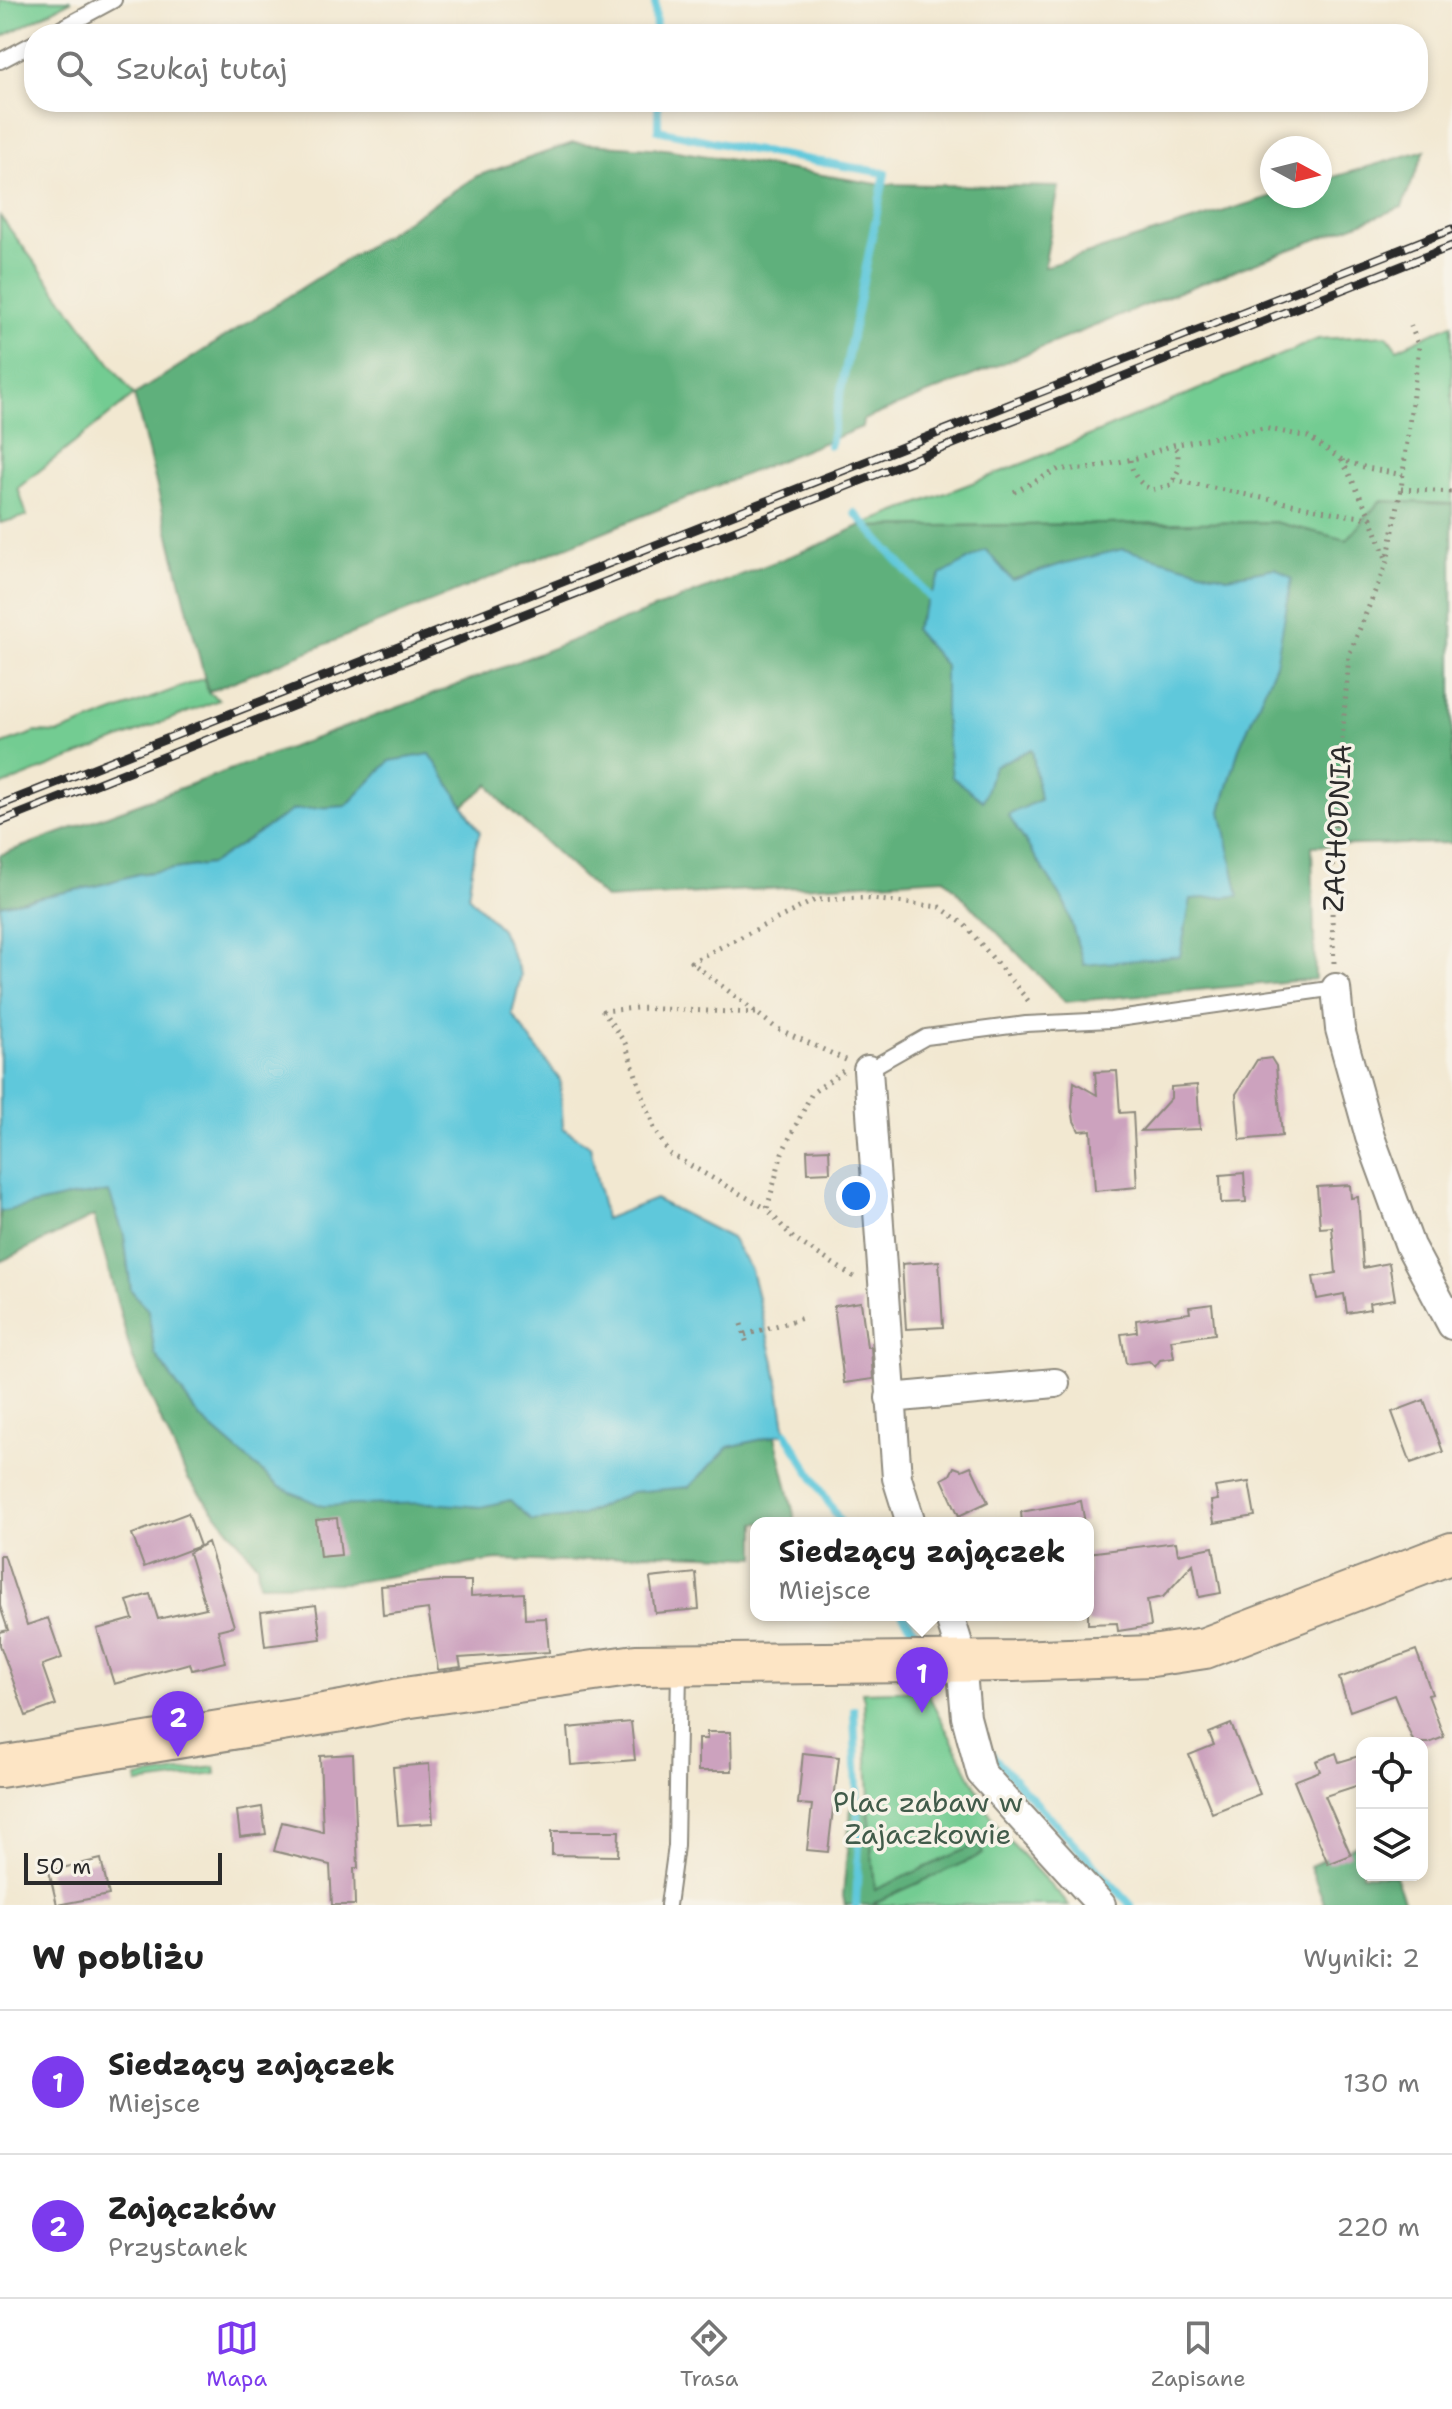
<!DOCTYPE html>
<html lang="pl">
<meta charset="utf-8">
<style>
:root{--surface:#fff;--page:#f2f2f2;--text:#222;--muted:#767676;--line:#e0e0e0;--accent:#7c3aed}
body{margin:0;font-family:"Shantell Sans",sans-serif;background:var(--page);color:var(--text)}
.controls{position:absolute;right:24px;bottom:24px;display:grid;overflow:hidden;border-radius:16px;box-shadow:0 4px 12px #0003}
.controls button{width:72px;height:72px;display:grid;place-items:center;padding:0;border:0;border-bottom:2px solid var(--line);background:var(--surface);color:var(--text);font:40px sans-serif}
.compass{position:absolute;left:1260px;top:136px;width:72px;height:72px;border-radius:50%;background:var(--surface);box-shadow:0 4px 12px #0003;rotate:97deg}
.scale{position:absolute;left:24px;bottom:20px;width:198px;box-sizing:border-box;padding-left:8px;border:4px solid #2b2b2b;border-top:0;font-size:22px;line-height:28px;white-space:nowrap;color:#2b2b2b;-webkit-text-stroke:6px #f7f3e8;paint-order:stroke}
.you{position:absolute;left:856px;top:1196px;width:28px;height:28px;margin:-20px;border:6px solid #fff;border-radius:50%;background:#1a73e8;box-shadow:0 0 0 12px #1a73e833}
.badge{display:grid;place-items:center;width:52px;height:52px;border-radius:50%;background:var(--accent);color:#fff;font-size:26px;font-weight:700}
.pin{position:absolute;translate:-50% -66px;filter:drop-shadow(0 2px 4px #0008)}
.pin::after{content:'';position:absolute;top:42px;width:28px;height:24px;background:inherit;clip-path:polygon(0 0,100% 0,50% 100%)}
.popup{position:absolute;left:750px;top:1517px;width:344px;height:104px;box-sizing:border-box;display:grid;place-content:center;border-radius:16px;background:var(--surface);filter:drop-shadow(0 2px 6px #0005);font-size:26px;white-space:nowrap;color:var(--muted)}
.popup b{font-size:30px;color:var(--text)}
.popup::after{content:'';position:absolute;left:50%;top:100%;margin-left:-16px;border:16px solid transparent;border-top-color:var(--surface)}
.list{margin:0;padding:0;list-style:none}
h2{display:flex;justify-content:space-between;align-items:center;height:104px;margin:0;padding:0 32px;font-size:34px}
h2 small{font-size:26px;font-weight:400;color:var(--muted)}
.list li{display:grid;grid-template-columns:52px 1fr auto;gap:24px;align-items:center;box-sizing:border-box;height:144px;padding:0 32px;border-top:2px solid var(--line)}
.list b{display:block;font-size:30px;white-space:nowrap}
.list p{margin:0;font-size:26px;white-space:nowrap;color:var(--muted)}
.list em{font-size:26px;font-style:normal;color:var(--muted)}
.icon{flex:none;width:44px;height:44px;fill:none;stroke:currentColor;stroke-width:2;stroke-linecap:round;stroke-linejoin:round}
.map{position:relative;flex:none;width:1452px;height:1905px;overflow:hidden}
.search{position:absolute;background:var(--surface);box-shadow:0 4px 12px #0003;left:24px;right:24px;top:24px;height:88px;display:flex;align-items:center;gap:20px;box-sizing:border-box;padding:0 28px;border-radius:32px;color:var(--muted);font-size:30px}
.sheet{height:392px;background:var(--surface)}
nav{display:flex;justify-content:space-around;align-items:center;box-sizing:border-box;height:112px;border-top:2px solid var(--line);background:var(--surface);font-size:22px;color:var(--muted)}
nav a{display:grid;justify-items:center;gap:4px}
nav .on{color:var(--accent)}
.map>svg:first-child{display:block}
.green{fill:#73cc92;stroke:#4f7c5e;stroke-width:2}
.forest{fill:#5eb07c;stroke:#446e54;stroke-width:2;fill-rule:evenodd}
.water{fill:#5fc8db;stroke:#457a83;stroke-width:2}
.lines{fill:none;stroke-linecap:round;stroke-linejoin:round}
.stream{stroke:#5fc8db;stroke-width:8}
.building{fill:#cca2be}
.service-casing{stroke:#8e8a7e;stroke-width:18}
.minor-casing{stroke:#8e8a7e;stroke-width:32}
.secondary-casing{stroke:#8e8a7e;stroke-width:44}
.path{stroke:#8e8a7e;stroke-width:5;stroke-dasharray:2 6;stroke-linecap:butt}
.service{stroke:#fff;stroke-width:14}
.minor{stroke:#fff;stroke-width:28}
.secondary{stroke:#fde5c5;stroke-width:40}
.rail-casing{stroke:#2b2b2b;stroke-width:9}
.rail{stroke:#f7f3e8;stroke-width:6;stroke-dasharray:18;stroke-linecap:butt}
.labels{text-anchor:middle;stroke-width:7;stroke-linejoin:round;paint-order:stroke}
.street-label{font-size:28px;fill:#2b2b2b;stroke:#f7f3e8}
.park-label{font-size:28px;fill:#415b4a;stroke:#f7f3e8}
</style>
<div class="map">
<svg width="1452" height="1905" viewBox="0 0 1452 1905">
<rect width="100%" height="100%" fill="#f7f3e8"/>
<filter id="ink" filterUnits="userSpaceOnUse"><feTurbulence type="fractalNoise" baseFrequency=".0125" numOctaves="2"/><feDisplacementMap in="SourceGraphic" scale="16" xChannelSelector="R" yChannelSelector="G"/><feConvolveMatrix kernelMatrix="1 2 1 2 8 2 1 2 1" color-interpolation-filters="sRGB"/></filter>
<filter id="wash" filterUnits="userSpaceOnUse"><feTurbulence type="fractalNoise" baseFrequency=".006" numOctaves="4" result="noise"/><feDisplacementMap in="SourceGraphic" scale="32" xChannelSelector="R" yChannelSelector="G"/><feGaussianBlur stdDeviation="1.8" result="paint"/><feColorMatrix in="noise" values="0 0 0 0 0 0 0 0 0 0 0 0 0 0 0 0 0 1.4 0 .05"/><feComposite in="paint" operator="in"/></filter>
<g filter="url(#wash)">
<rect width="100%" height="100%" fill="#f2e8d1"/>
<!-- green -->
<path class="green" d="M 0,0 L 72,0 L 0,38 Z
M 0,216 L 134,395 L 18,488 L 27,516 L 0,523 Z
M 1452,324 L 1452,504 L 1380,501 L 1347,540 L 1274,522 L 857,527 L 1032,460 L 1318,339 L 1387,335 L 1397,349 Z
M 204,678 L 208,692 L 219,700 L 0,786 L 0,745 L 36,732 L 59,733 Z
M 929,1690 L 930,1698 L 993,1820 L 1013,1845 L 1069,1905 L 877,1905 L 872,1856 L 864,1700 L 862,1692 Z
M 215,1767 L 216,1774 L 138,1784 L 137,1778 Z"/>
<!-- forest -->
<path class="forest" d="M 573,143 L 665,149 L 877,184 L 1059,187 L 1044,267 L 1273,196 L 1320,196 L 1320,181 L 1425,150 L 1402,207 L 1176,293 L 863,420 L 862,427 L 208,692 L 134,395 L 477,176 Z
M 1380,501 L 1452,504 L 1452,843 L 1312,846 L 1315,979 L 1065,1002 L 944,878 L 606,899 L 503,803 L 489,784 L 463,806 L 430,754 L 390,761 L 346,806 L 293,810 L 211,864 L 138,874 L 96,886 L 0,905 L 0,855 L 426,697 L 829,541 L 857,527 L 1274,522 L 1347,540 ZM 1065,563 L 1181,565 L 1227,577 L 1275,568 L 1276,664 L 1239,748 L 1221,811 L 1191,899 L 1084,965 L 1065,903 L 1009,816 L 1040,800 L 1032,748 L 994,766 L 953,778 L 945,718 L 945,665 L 914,629 L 941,575 L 1012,580 Z
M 109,1191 L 124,1235 L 131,1290 L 148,1310 L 155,1354 L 200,1418 L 280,1487 L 480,1507 L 510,1500 L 532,1521 L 580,1516 L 631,1492 L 689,1487 L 729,1447 L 775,1436 L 796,1523 L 756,1523 L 756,1557 L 647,1553 L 568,1562 L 497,1560 L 346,1583 L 259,1584 L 257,1564 L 188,1479 L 132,1357 L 94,1216 L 0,1262 L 0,1212 L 63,1198 Z
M 868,1806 L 875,1890 L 979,1843 L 983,1854 L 874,1903 L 875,1905 L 845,1905 L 843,1896 L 851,1807 Z
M 1362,1842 L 1362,1875 L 1395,1875 L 1406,1905 L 1325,1905 L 1310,1866 Z"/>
<!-- water -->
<path class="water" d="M 1123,549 L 1227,577 L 1275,568 L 1292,579 L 1276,664 L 1239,748 L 1221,811 L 1239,896 L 1191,899 L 1180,956 L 1084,965 L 1065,903 L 1008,815 L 1040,800 L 1032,749 L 994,766 L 983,801 L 952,777 L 945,718 L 945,665 L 914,629 L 941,575 L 986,550 L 1012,580 L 1065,563 Z
M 430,754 L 480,832 L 475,848 L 468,896 L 501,929 L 521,975 L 512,1014 L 560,1080 L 563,1128 L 590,1146 L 605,1219 L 655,1199 L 731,1238 L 751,1270 L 776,1370 L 786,1433 L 729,1447 L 689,1487 L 631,1492 L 580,1516 L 532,1521 L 510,1500 L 481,1507 L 430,1503 L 322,1506 L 280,1487 L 200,1418 L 155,1354 L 148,1310 L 131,1290 L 124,1235 L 109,1192 L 63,1198 L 0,1212 L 0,905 L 96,886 L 138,874 L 211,864 L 293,810 L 346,806 L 390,761 Z"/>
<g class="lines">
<!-- stream -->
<path class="stream" d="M 655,0 L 656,34
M 658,102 L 658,130 L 746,149 L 885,173 L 830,445
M 855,513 L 930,597
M 786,1433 L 841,1523
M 903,1615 L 928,1648
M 854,1710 L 859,1842 L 856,1905
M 990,1753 L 1131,1905"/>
</g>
<g id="blocks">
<!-- building -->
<path class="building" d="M 1271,1058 L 1276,1066 L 1282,1136 L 1240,1140 L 1236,1094 L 1257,1060 Z
M 1117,1071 L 1120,1113 L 1133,1112 L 1137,1187 L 1095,1191 L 1091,1130 L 1079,1131 L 1074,1121 L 1072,1107 L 1074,1082 L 1097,1095 L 1095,1072 Z
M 1197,1085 L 1200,1129 L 1141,1131 L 1171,1098 L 1171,1087 Z
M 829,1149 L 830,1172 L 808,1173 L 807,1150 Z
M 1244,1173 L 1246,1202 L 1221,1203 L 1220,1175 Z
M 1350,1185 L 1351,1198 L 1358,1197 L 1363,1268 L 1389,1263 L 1395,1299 L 1369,1303 L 1370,1309 L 1347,1313 L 1344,1294 L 1317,1299 L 1313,1277 L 1336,1273 L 1332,1227 L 1320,1228 L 1317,1187 Z
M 939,1261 L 943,1327 L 906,1329 L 902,1264 Z
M 861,1302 L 867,1347 L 871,1347 L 873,1379 L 844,1383 L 834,1306 Z
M 1212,1304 L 1215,1334 L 1171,1340 L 1174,1358 L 1160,1360 L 1155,1367 L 1149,1361 L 1126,1364 L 1121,1334 L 1137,1332 L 1136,1320 L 1190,1313 L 1189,1307 Z
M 1424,1400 L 1443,1452 L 1411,1463 L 1392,1412 Z
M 971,1466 L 988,1502 L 959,1516 L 942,1479 L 950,1475 L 954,1467 L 962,1470 Z
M 1249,1482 L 1255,1516 L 1214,1523 L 1211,1501 L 1218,1500 L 1215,1487 Z
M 1081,1501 L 1085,1523 L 1022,1523 L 1021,1512 Z
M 188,1513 L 200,1546 L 144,1567 L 132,1534 Z
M 337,1518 L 341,1555 L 320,1557 L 316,1520 Z
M 208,1542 L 234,1626 L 218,1630 L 225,1662 L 192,1670 L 190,1663 L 114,1684 L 97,1629 L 133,1619 L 127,1601 L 150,1594 L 158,1619 L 206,1608 L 189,1553 Z
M 1176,1542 L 1178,1554 L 1213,1547 L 1221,1593 L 1199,1597 L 1193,1564 L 1163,1597 L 1147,1600 L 1151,1626 L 1118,1631 L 1117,1623 L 1088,1624 L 1088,1553 Z
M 0,1555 L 4,1555 L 27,1625 L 48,1618 L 62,1658 L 42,1665 L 56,1705 L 26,1716 L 0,1645 L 0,1632 L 8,1630 L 0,1606 Z
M 696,1573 L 699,1609 L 655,1613 L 650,1578 Z
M 441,1581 L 471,1581 L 471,1596 L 524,1593 L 525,1619 L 546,1618 L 549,1652 L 459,1658 L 461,1667 L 438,1670 L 428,1609 L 383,1615 L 381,1586 Z
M 316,1605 L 321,1639 L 265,1646 L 261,1612 Z
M 1416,1650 L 1432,1694 L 1428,1695 L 1444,1737 L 1429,1743 L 1414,1743 L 1394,1695 L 1350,1711 L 1339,1678 Z
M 631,1722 L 635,1760 L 571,1765 L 568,1728 Z
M 1231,1724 L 1260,1794 L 1212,1813 L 1189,1755 L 1214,1745 L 1209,1733 Z
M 707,1732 L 731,1732 L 732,1771 L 698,1771 L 698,1739 L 707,1739 Z
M 803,1753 L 839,1757 L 828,1852 L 807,1850 L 812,1805 L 798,1804 Z
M 1336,1753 L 1339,1762 L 1362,1755 L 1362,1784 L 1325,1796 L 1351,1855 L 1328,1864 L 1294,1781 L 1320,1771 L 1316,1761 Z
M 353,1754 L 358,1868 L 354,1868 L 355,1905 L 332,1905 L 330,1865 L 274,1851 L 282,1822 L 323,1832 L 320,1756 Z
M 429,1764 L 433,1823 L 398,1825 L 393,1767 Z
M 262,1807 L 266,1834 L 240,1837 L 237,1811 Z
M 552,1831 L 619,1831 L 618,1856 L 552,1855 Z
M 101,1859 L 109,1895 L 57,1905 L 49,1871 Z"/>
</g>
</g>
<g filter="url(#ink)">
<use href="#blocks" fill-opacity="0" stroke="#8e8a7e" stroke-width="2"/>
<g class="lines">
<defs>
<path id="service" d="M 51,34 L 114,0
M 0,61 L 34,43
M 868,1070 L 926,1037 L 1026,1024 L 1111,1020 L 1336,988
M 668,1905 L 676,1846 L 679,1669"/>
<path id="minor" d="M 1336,988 L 1340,1029 L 1370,1137 L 1410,1246 L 1452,1325
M 868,1070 L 897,1478 L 911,1523
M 890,1398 L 1055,1383
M 949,1615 L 960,1650 L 966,1717 L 981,1773 L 1101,1905"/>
<path id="secondary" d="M 0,1767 L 342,1711 L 404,1698 L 636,1665 L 1013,1661 L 1152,1656 L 1205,1648 L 1452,1553"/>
</defs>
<!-- service casing -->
<use href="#service" class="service-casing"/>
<!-- minor casing -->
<use href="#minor" class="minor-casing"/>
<!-- secondary casing -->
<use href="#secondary" class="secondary-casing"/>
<!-- path -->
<path class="path" d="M 1130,460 C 1133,475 1138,483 1152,490 L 1171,485 L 1178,471 L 1178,451 L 1173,446
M 1342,460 L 1371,518
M 1174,480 L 1346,515 L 1371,518 L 1387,561
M 1401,489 L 1452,492
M 1014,492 L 1059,469 L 1087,469 L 1137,458 L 1173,445 L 1264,428 L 1308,437 L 1342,460 L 1367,468 L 1403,475
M 1334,963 L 1332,918 L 1334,835 L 1349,655 L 1387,562 L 1401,489 L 1419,347 L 1409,321
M 756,1013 L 637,1008 L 603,1011 L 625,1043 L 655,1131 L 670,1154 L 767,1209
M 846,1060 L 776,1028 L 691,962 L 815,900 L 862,898 L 940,907 L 965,925 L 1031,1004
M 843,1071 L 812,1093 L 782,1153 L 767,1209 L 793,1238 L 857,1279
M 741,1324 L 748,1347
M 745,1335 L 806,1317"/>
<!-- service -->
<use href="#service" class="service"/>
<!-- minor -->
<use href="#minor" class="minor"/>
<!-- secondary -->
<use href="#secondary" class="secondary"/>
<defs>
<path id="rail" d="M 0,805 L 1452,229
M 0,822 L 1452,246"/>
</defs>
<!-- rail casing -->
<use href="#rail" class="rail-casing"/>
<!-- rail -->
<use href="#rail" class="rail"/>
</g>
</g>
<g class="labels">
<!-- street labels -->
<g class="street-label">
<text transform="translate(1337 828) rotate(-87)" y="10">ZACHODNIA</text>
</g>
<!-- park labels -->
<g class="park-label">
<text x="928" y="1812">Plac zabaw w<tspan x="928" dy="32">Zajaczkowie</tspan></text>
</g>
</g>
</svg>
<div class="controls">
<button><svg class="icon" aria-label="locate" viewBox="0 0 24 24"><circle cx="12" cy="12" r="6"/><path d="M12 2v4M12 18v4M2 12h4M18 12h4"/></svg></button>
<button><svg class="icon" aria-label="layers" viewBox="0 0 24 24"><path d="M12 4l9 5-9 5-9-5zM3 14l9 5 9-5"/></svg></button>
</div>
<svg class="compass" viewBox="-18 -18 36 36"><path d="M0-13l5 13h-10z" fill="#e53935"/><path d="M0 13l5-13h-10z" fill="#767676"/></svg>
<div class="scale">50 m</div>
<div class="you"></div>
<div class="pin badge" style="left:922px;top:1713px">1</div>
<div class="popup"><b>Siedzący zajączek</b>Miejsce</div>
<div class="pin badge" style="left:178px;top:1757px">2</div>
<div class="search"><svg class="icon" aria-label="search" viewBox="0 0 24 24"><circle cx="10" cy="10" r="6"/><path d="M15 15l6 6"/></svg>Szukaj tutaj</div>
</div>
<section class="sheet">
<h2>W pobliżu<small>Wyniki: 2</small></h2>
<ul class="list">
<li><span class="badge">1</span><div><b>Siedzący zajączek</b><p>Miejsce</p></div><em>130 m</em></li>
<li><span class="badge">2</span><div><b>Zajączków</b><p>Przystanek</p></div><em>220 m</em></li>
</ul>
</section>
<nav>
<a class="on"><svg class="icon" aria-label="map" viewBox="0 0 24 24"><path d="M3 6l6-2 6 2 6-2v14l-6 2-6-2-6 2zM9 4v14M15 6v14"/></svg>Mapa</a>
<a><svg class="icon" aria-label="directions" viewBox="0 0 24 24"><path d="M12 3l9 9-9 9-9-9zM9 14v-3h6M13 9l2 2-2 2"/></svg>Trasa</a>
<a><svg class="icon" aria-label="saved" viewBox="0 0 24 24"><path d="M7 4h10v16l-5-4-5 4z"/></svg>Zapisane</a>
</nav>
